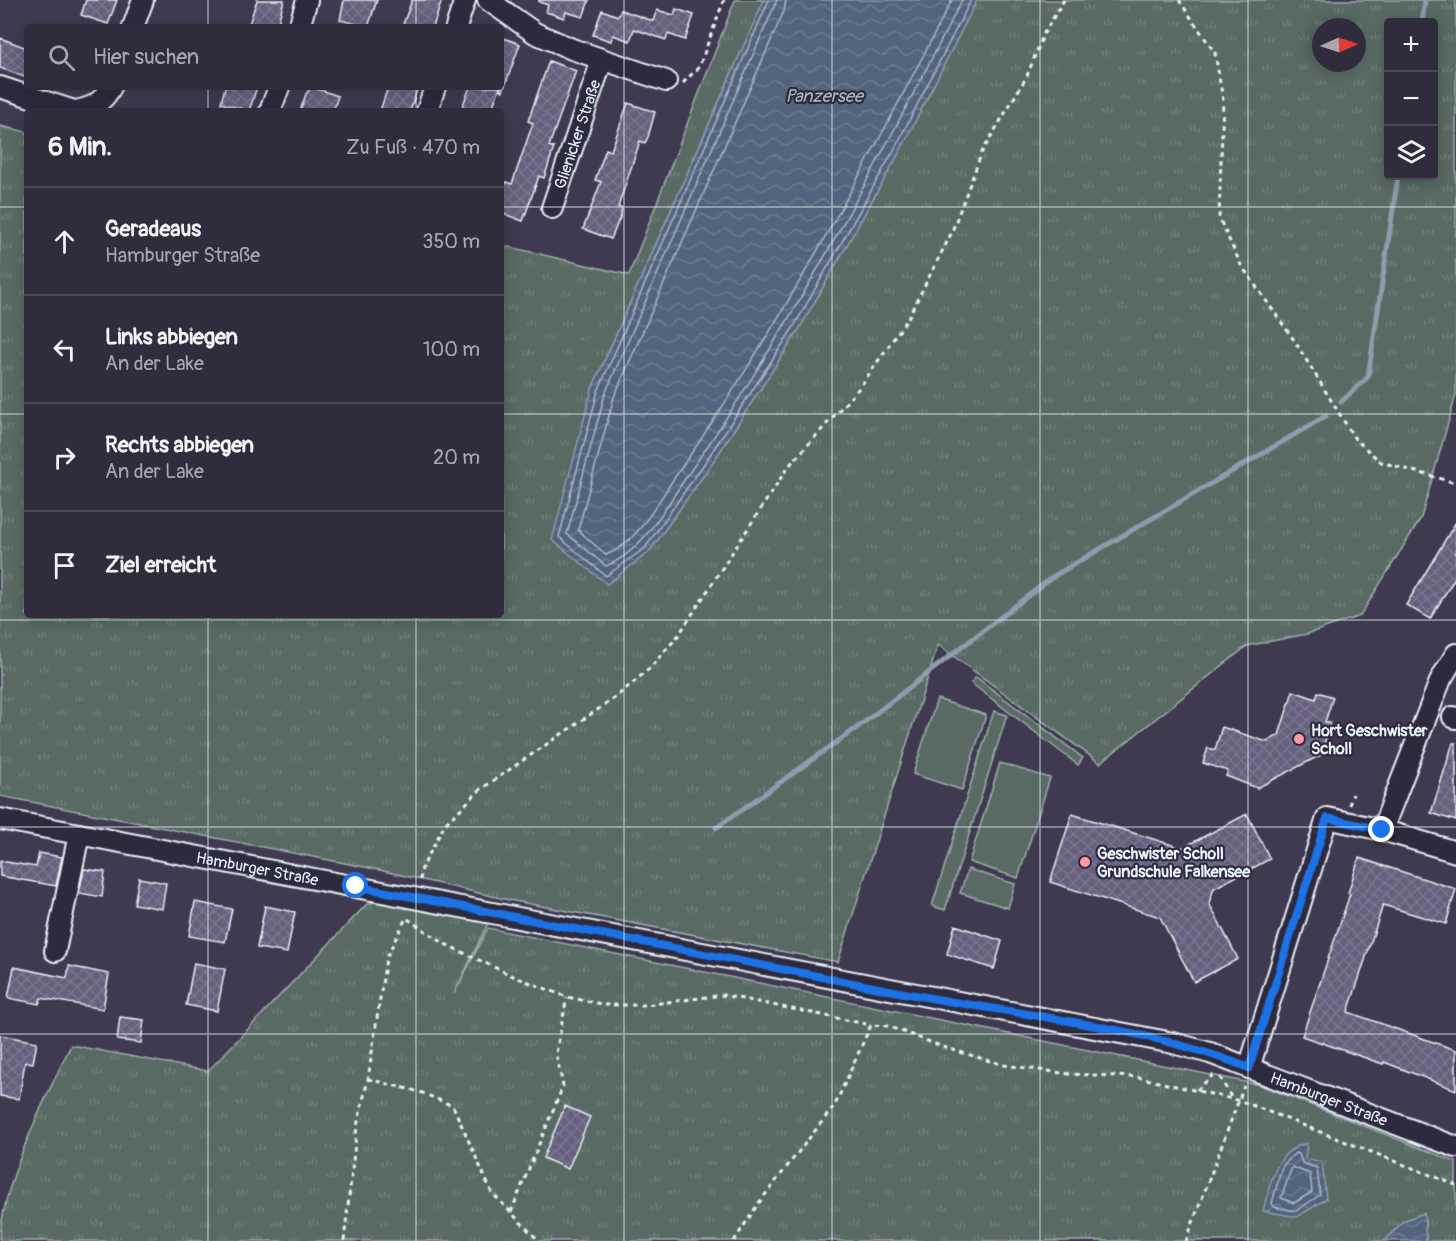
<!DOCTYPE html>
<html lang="de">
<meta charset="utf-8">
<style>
:root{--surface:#302c3c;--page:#3c3847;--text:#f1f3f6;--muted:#a8a7af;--line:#4b4856}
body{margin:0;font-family:Pangolin,sans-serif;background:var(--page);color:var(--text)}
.controls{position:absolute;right:18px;top:18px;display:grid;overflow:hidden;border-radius:6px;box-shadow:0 3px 15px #0003}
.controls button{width:54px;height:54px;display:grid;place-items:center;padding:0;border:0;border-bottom:2px solid var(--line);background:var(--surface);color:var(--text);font:30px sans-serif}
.compass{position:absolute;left:1312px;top:18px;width:54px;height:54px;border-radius:50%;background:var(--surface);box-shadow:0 3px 15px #0003;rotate:87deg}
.stop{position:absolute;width:18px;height:18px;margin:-14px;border:4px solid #1a73e8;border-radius:50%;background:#fff}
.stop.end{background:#1a73e8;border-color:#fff;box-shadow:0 2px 6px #0008}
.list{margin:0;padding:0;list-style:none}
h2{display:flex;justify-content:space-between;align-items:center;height:78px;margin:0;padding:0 24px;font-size:26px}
h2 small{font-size:20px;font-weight:400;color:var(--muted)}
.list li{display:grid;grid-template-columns:39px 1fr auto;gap:18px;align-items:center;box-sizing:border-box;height:108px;padding:0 24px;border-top:2px solid var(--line)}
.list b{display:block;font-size:22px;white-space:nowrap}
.list p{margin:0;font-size:20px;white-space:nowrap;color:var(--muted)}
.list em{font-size:20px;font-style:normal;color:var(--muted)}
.icon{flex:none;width:33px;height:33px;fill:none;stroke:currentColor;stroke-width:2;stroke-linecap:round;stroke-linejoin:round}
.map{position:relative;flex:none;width:1456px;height:1241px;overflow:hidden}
.search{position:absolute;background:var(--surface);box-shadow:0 3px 15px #0003;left:24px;top:24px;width:480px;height:66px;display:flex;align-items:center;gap:15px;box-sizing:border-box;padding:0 21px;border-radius:6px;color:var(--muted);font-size:22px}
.panel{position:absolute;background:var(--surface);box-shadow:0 3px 15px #0003;left:24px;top:108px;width:480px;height:510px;border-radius:6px}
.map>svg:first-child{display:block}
.grass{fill:url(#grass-tufts);stroke:#a0aeae;stroke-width:1.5;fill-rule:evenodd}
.garden{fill:#586a63;stroke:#a0aeae;stroke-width:1.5}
.water{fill:url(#water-waves);stroke:#8e9cae;stroke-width:1.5}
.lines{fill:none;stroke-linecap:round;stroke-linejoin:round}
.shore{stroke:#acb9c7;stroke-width:1.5}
.stream{stroke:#8e9cae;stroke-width:5}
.building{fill:url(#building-cross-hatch);stroke:#e8f1f8;stroke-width:1.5}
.minor-casing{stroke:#e8f1f8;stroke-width:24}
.path{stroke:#e8f1f8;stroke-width:3;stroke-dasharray:4.5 4.5;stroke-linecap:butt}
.minor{stroke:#2f2a3d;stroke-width:20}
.route{stroke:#1a73e8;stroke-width:8}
.grid{fill:none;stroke:#e8f1f8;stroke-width:1.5;stroke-opacity:0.55}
.poi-dot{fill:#ff9aa2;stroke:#2f2a3d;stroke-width:2}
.labels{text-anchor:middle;stroke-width:4.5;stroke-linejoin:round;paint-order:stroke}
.street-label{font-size:16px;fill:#e8f1f8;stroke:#2f2a3d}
.poi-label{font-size:16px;font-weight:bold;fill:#e8f1f8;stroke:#2f2a3d;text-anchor:start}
.water-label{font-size:18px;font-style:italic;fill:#acb9c7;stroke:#2f2a3d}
</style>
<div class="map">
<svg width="1456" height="1241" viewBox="0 0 1456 1241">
<defs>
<pattern id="grass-tufts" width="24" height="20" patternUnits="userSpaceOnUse" patternTransform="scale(1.5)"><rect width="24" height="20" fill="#586a63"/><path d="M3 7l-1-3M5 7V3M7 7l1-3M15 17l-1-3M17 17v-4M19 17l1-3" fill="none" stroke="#70807a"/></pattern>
<pattern id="water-waves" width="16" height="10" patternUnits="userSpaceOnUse" patternTransform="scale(1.5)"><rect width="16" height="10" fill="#52647d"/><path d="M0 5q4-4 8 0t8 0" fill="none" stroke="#6b7b90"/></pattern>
<pattern id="building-cross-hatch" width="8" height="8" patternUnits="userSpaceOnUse" patternTransform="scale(1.5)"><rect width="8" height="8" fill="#665f7d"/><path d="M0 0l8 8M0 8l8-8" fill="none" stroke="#7c7690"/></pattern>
</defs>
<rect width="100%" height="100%" fill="#403a50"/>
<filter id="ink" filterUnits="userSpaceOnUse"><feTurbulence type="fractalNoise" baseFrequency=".0167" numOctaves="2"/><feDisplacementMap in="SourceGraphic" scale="12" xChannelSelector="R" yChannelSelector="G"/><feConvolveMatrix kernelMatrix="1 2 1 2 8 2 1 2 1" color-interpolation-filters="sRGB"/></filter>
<g filter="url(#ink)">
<!-- grass -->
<path class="grass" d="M 735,0 L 764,0 L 592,389 L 607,584 L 649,552 L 711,465 L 798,331 L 898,155 L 977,0 L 1456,0 L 1456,395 L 1421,518 L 1360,616 L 1307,634 L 1247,646 L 1100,763 L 938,645 L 838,962 L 509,900 L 375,869 L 0,796 L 0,126 L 27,132 L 27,615 L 501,615 L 501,245 L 629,275 ZM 1388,22 L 1434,22 L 1434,176 L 1388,176 ZM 1321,27 L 1357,27 L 1357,63 L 1321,63 Z
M 382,899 L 489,921 L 454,994 L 488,928 L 1260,1085 L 1456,1162 L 1456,1241 L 1426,1241 L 1424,1213 L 1403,1221 L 1385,1241 L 0,1241 C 0,1188 47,1094 71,1045 L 208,1071 L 366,905 Z"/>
<!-- garden -->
<path class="garden" d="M 976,677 L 1083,758 L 1078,765 L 971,683 Z
M 937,699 L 986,715 L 962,790 L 913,774 Z
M 994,711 L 1007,715 L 945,910 L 932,906 Z
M 1000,763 L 1050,778 L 1018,878 L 969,862 Z
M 968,869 L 1015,884 L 1008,908 L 960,893 Z"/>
<!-- water -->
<path class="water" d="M 764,0 L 977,0 L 898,155 L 798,331 L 711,465 L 649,552 L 607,584 L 552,540 L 592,389 Z
M 1307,1143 L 1305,1158 L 1322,1162 L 1326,1199 L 1297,1217 L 1263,1211 C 1271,1182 1274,1151 1307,1143 Z
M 1424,1213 L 1426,1241 L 1385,1241 L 1403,1221 Z"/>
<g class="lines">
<!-- shore -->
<path class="shore" d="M 769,0 L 598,391 L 559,537 L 606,576 L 645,548 L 706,461 L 793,328 L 893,152 L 971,0
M 777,0 L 605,394 L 567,534 L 606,566 C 643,552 665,507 687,476 C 792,326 878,163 962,0
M 786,0 L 784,11 L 614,397 L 578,530 L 606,555 C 638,543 658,501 677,474 C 782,324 868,163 952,0
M 1295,1153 L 1299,1154 L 1302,1163 L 1317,1168 L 1320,1195 L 1296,1211 L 1274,1207 L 1272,1203 L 1282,1167 Z
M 1292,1167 L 1310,1174 L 1312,1192 L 1294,1203 L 1281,1198 Z"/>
<!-- stream -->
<path class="stream" d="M 1422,22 L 1425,0
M 1341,402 L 1368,377 L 1398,176
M 716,828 L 858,727 L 1054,576 L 1326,416"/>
</g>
<!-- building -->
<path class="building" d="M 86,0 L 117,0 L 108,24 L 81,15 Z
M 257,0 L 284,0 L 277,27 L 248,27 Z
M 344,0 L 377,0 L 368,27 L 340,20 Z
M 412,0 L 442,0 L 433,27 L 402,27 Z
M 539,0 L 589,0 L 583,17 L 566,12 L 564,18 L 546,12 L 548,5 L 539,2 Z
M 676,9 L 694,15 L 685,40 L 668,34 L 666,40 L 634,29 L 630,41 L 613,35 L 611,41 L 593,35 L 602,10 L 618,16 L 621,10 L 653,21 L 657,10 L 674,15 Z
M 501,37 L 520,44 L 503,91 L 501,90 Z
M 0,38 L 27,48 L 27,78 L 0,68 Z
M 549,61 L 576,71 L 549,146 L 554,148 L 544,178 L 539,176 L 523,221 L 501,213 L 501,198 L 506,182 L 512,184 L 533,123 L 528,121 Z
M 225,87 L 257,87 L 249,111 L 221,103 Z
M 312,87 L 338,96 L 333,111 L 300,111 L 306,94 Z
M 388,87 L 418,87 L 410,111 L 380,111 Z
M 470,87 L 500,87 L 491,111 L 473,111 L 462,107 Z
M 628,103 L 655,112 L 648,137 L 645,143 L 640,141 L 618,207 L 622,208 L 621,215 L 611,239 L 583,229 L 601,182 L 595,180 L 606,149 L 611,151 Z
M 1456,522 L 1456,576 L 1430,619 L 1406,605 Z
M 1293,691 L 1316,699 L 1318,692 L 1333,697 L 1325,722 L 1330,723 L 1321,755 L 1257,788 L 1226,776 L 1228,771 L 1203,763 L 1208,748 L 1215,750 L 1222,727 L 1267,742 L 1279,735 Z
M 1453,743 L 1456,743 L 1456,821 L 1431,813 Z
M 1072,814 L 1182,848 L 1247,814 L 1270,859 L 1214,888 L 1209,903 L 1238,959 L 1194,982 L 1160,917 L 1050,882 Z
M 39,853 L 62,857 L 56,886 L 0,876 L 0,861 L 36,867 Z
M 1359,858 L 1456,889 L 1446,924 L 1383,905 L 1348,1012 L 1456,1050 L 1456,1090 L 1384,1062 L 1383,1064 L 1302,1036 L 1350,894 L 1348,893 Z
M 84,869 L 105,872 L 102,897 L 79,893 Z
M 139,878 L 166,883 L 162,909 L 134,904 Z
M 195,902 L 232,909 L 225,942 L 189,936 Z
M 265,906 L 295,912 L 287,953 L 257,948 Z
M 955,925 L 1002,941 L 994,969 L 947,954 Z
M 194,963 L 225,969 L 217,1011 L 186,1005 Z
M 69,966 L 109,974 L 103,1009 L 41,998 L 39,1004 L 8,998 L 14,967 L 67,978 Z
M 120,1017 L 144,1020 L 141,1043 L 117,1040 Z
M 0,1035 L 37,1042 L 33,1063 L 25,1062 L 19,1099 L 0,1096 Z
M 565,1106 L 590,1117 L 568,1169 L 543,1158 Z"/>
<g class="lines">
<defs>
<g id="minor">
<path d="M 488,0 L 535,33 L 572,49 L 666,81"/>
<path d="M 133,27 L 143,0"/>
<path d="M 299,27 L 307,0"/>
<path d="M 456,27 L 465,0"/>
<path d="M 0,87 L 74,111"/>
<path d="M 75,111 C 92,108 102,103 111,87"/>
<path d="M 270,111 L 279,87"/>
<path d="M 427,111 L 435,87"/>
<path id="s1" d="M 552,208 L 602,60"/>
<path d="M 1453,717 L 1456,718"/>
<path id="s2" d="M 0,819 L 1173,1043 L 1210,1053 L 1456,1147"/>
<path d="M 1382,830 L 1441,679 L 1456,654"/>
<path d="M 55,951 L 79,834"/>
<path d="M 1249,1068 L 1327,818 L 1382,830 L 1456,852"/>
</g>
</defs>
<!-- minor casing -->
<use href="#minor" class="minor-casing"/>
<!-- path -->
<path class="path" d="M 1179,0 L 1215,53 L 1223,100 L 1219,218 L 1241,265 L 1294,340 L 1355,439 L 1381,462 L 1456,483
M 683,83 L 699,67 L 724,0
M 1349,805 L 1353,794
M 420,880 L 422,868 L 445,824 L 481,789 L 616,697 L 649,669 L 678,636 L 788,467 L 860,387 L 908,318 L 951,234 L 982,152 L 1027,76 L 1044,33 L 1064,0
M 1220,1077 L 1232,1099
M 368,1079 L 420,1092 L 453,1106 L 492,1193 L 539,1241
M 1197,1090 L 1214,1074
M 511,1212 L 563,1086 L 556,1053 L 567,997
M 344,1241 L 357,1126 L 368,1079 L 386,958 L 406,918 L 445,944 L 513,976 L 567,997 L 606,1005 L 645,1005 L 723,995 L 871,1025
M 734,1241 L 758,1204 L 835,1105 L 871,1025 L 888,1026 L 943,1047 L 1004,1065 L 1069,1074 L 1137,1077 L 1241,1101 L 1456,1185
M 1186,1241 L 1244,1086"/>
<!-- minor -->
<use href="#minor" class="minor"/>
</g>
</g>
<g class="lines" filter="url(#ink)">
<!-- route -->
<path class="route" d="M 356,886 C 540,922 725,958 909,994 C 1022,1016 1141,1025 1249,1068 L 1327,818 L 1382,830"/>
</g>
<!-- grid -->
<path class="grid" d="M 208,0 L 208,27M 416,0 L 416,27M 624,0 L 624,1241M 832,0 L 832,1241M 1040,0 L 1040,1241M 1248,0 L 1248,1241M 208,87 L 208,111M 416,87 L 416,111M 0,207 L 27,207M 501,207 L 1456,207M 0,414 L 27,414M 501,414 L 1456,414M 208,615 L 208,1241M 416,615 L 416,1241M 0,620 L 1456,620M 0,827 L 1456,827M 0,1034 L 1456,1034"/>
<!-- markers -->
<g class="poi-dot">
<circle cx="1299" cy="739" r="6"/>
<circle cx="1085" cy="862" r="6"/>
</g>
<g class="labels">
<!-- street labels -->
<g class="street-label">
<text dy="6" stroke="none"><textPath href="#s1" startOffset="78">Glienicker Straße</textPath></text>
<text dy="6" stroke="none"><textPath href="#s2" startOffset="262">Hamburger Straße</textPath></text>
<text dy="6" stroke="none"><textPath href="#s2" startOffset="1360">Hamburger Straße</textPath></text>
</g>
<!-- poi labels -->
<g class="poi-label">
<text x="1311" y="736">Hort Geschwister<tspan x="1311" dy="18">Scholl</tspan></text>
<text x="1097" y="859">Geschwister Scholl<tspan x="1097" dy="18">Grundschule Falkensee</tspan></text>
</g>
<!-- water labels -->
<g class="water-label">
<text x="824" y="102">Panzersee</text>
</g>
</g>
</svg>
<div class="controls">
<button>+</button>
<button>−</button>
<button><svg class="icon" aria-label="layers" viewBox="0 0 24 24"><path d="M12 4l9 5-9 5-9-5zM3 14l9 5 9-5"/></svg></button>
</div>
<svg class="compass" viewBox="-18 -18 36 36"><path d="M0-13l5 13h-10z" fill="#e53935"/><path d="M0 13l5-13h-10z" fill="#a8a7af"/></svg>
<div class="stop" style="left:356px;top:886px"></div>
<div class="stop end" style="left:1382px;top:830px"></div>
<div class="search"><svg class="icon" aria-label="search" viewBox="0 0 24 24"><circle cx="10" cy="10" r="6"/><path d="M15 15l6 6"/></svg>Hier suchen</div>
<section class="panel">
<h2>6 Min.<small>Zu Fuß · 470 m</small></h2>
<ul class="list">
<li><svg class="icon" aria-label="ahead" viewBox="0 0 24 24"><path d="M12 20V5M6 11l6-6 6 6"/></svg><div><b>Geradeaus</b><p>Hamburger Straße</p></div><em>350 m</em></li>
<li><svg class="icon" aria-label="left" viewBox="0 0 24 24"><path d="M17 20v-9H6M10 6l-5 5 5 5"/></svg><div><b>Links abbiegen</b><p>An der Lake</p></div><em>100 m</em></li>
<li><svg class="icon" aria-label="right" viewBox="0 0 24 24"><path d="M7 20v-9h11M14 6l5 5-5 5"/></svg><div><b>Rechts abbiegen</b><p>An der Lake</p></div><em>20 m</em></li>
<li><svg class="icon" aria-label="arrive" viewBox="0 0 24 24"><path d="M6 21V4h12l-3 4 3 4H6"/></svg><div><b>Ziel erreicht</b></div></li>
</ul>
</section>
</div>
